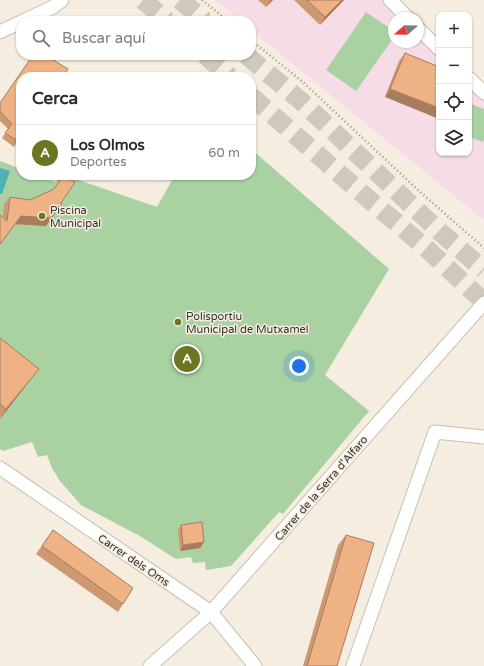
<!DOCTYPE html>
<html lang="es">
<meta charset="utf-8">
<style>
:root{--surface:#fff;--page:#f2f2f3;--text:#2b2b33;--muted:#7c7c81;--line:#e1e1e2;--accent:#6c751f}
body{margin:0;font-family:"Varela Round",sans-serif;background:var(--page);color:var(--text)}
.controls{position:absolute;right:12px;top:12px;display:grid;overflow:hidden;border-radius:8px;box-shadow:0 1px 3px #0004}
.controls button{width:36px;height:36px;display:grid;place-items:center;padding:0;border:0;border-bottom:1px solid var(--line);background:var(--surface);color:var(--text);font:20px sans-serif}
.compass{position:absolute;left:388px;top:12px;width:36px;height:36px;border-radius:50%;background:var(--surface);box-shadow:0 1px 3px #0004;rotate:250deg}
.you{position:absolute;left:299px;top:366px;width:14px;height:14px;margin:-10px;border:3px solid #fff;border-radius:50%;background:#1a73e8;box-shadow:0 0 0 6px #1a73e833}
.badge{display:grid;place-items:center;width:26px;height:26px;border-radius:50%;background:var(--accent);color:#fff;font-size:13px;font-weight:700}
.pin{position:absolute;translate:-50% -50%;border:2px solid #fff;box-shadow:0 1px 4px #0006}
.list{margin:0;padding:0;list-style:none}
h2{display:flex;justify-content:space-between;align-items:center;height:52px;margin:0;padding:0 16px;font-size:17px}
h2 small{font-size:13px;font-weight:400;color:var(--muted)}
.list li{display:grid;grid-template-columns:26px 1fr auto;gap:12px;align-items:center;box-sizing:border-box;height:56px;padding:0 16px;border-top:1px solid var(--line)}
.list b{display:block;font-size:15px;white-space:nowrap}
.list p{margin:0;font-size:13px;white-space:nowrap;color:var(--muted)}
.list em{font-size:13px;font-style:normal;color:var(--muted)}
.icon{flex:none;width:22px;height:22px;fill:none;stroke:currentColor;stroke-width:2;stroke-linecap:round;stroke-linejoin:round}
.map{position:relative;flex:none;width:484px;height:666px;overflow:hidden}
.search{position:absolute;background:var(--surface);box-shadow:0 1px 3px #0004;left:16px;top:16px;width:240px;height:44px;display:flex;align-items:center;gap:10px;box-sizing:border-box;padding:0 14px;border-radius:16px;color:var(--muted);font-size:15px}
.panel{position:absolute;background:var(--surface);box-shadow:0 1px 3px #0004;left:16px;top:72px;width:240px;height:108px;border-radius:16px}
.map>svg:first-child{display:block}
.education{fill:#f5dce6}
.green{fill:#a9d1a2}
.water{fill:#4fb1b7}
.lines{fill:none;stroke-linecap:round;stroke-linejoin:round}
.highway-tunnel{stroke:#cfc8bc;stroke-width:19;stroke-dasharray:19 10;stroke-linecap:butt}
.minor-casing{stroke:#c7c0b3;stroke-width:15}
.path{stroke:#9b958c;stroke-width:2.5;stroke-dasharray:1 3;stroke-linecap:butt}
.minor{stroke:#fff;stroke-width:13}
.wall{fill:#cd9972}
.shaded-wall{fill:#a77d5d}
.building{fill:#eeb285;stroke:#a77d5d}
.poi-dot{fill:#6c751f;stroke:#f5ede0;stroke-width:1.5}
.labels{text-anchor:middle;stroke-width:3;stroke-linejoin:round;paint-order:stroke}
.poi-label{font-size:11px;fill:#35322d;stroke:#f5ede0;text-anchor:start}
.street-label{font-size:11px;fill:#35322d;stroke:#f5ede0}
</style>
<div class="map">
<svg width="484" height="666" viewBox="0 0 484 666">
<rect width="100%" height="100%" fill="#f5ede0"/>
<!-- education -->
<path class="education" d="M 215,0 L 386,0 L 403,18 L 394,18 L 394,42 L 418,42 L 418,33 L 439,54 L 439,153 L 469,153 L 469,84 L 484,100 L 484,220 L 251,30 L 251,21 L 241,21 Z"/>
<!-- green -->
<path class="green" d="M 366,12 L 394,31 L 394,37 L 356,91 L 326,70 Z
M 471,104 L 484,109 L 484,139 L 483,142 L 469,137 L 469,109 Z
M 251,149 L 389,269 L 325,375 L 369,411 L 283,514 L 279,512 L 231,566 L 206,570 L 205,562 L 193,563 L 191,557 L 176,559 L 140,536 L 81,505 L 60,481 L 52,468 L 47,455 L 38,457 L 32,442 L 3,451 L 0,449 L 0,161 L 21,169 L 21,175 L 36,175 L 56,182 L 59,175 L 64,175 L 157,207 L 175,175 L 251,175 Z"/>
<!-- water -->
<path class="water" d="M 0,168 L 10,171 L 2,194 L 0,194 Z"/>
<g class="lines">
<!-- highway-tunnel -->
<path class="highway-tunnel" d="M 143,0 L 167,21
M 180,0 L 205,21
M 205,55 L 230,77
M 246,55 L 301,101 L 439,231 L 484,270
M 251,96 L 343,177 L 427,249 L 484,302"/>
<defs>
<path id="minor" d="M 390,0 L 408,18
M 23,21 L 53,7 L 62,0
M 418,28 L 439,49
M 0,32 L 21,22
M 469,78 L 484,93
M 0,468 L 211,612 L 255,666
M 150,666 L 211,612 L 484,303
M 353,666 L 435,432 L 484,437"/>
</defs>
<!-- minor casing -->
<use href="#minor" class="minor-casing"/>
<!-- path -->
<path class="path" d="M 202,0 L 228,21
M 251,40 L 304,83 L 419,191 L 484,248"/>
<!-- minor -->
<use href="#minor" class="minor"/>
</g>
<!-- wall -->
<path class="wall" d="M 258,0 L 273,0 L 266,7 Z
M 294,0 L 344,0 L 320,25 Z
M 405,53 L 439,67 L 385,97 L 399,61 Z
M 0,103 L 21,137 L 14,147 L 2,138 L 8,129 L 0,121 Z
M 10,197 L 30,200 L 61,205 L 46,226 L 15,224 L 0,245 L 0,215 L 3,218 L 4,204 Z
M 0,338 L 39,369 L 31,379 L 0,419 Z
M 181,525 L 204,542 L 200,548 L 180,551 L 178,530 Z
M 53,530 L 123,604 L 118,612 L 36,554 Z
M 346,535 L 337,666 L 303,666 L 338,545 Z"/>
<!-- shaded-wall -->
<path class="shaded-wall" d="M 271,0 L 273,0 L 266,7 Z
M 342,0 L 344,0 L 320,25 L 325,17 Z
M 390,89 L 439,108 L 439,119 L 385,97 Z
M 61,205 L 46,226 L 15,224 L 0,245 L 21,216 Z
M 39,369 L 31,379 L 0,419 L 6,409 Z
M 204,542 L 200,548 L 180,551 L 183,545 Z"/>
<!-- building -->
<path class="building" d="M 307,0 L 342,0 L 325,17 Z
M 405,53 L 439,67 L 439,108 L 390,89 Z
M 33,55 L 45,55 L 68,69 L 63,77 L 21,77 L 21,137 L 18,141 L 5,133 L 12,124 L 0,111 L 0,103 Z
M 63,176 L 75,182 L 61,203 L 61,205 L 51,218 L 21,216 L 1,243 L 0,242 L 0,215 L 7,221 L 10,197 L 30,200 L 54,189 Z
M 0,338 L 39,369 L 6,409 L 0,404 Z
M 202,522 L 204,542 L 183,545 L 181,525 Z
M 53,530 L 133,588 L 123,604 L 42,546 Z
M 346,535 L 374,543 L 337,666 L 307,666 Z"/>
<!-- markers -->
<g class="poi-dot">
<circle cx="42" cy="216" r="4"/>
<circle cx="178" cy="322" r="4"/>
</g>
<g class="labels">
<!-- poi labels -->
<g class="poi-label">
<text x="50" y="214">Piscina<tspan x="50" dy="13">Municipal</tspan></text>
<text x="186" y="320">Polisportiu<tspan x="186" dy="13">Municipal de Mutxamel</tspan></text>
</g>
<!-- street labels -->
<g class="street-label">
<text transform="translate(321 488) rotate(-49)" y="4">Carrer de la Serra d'Alfaro</text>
<text transform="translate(134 560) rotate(34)" y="4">Carrer dels Oms</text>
</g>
</g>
</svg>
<div class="controls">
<button>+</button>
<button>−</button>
<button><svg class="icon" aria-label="locate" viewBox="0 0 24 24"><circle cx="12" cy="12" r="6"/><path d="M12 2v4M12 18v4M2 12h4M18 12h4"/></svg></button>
<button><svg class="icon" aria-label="layers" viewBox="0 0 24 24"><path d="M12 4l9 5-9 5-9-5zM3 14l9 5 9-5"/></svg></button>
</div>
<svg class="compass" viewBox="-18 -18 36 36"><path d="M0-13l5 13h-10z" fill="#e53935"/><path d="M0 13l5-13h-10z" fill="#7c7c81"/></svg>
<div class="you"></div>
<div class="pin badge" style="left:187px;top:359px">A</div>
<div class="search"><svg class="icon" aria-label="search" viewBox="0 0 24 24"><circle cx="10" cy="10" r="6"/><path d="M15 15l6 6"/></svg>Buscar aquí</div>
<section class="panel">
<h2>Cerca<small></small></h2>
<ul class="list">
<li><span class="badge">A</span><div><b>Los Olmos</b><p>Deportes</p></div><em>60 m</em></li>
</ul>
</section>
</div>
